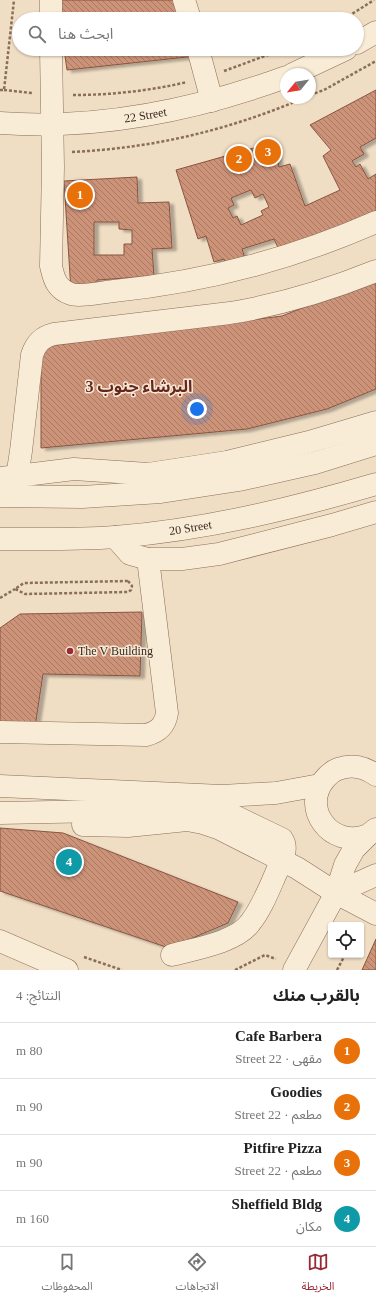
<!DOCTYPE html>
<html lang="ar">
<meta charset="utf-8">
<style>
:root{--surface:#fff;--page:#f2f2f2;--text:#222;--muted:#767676;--line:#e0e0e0;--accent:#9a2936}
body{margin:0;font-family:"Times New Roman","Noto Sans Arabic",serif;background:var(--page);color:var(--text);direction:rtl}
.controls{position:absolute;right:12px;bottom:12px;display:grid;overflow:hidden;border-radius:4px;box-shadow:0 1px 3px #0004}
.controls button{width:36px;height:36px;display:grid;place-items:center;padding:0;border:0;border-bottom:1px solid var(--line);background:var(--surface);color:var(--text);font:20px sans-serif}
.compass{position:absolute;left:280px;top:68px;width:36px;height:36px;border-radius:50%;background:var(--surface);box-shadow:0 1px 3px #0004;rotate:240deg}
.you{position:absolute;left:197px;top:409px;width:14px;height:14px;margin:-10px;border:3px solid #fff;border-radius:50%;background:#1a73e8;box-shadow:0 0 0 6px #1a73e833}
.badge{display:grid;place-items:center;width:26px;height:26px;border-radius:50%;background:var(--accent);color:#fff;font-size:13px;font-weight:700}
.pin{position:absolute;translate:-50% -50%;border:2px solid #fff;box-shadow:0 1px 4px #0006}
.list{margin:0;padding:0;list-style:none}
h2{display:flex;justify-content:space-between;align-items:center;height:52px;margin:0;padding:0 16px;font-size:17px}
h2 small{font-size:13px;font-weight:400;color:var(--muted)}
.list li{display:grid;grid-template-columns:26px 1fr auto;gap:12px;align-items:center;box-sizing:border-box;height:56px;padding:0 16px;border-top:1px solid var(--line)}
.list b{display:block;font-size:15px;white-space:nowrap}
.list p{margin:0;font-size:13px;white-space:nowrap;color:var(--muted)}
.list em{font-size:13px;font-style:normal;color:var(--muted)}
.icon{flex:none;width:22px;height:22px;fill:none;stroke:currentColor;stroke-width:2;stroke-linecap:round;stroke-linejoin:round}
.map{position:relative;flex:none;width:376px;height:970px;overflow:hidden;direction:ltr}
.search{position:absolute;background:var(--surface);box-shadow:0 1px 3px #0004;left:12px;right:12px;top:12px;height:44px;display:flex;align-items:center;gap:10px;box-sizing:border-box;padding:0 14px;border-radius:22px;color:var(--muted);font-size:15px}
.sheet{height:276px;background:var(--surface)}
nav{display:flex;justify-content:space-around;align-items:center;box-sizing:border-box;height:56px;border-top:1px solid var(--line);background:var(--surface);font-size:11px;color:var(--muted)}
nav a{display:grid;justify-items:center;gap:2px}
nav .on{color:var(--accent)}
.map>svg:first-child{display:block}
.building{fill:url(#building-back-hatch);stroke:#89553f;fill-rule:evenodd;filter:url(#shadow)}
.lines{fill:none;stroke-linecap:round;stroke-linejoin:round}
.minor-casing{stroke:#8a6e5a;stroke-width:23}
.path{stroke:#8a6e5a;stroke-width:2.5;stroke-dasharray:3 2;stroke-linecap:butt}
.minor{stroke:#f9ecd7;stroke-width:22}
.poi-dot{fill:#9a2936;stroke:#f6e8d4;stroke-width:1.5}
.labels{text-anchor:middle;stroke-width:3;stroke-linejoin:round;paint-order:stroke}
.street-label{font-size:12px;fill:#39291e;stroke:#f6e8d4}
.poi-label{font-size:12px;fill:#39291e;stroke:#f6e8d4;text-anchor:start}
.district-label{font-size:16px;font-weight:bold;fill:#67251d;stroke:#f6e8d4}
</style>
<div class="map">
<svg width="376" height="970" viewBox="0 0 376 970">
<defs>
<pattern id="building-back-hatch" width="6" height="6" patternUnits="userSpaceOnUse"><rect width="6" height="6" fill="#cd9379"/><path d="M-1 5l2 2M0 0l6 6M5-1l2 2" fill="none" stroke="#a77863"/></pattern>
<filter id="shadow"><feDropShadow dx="4.5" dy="2.5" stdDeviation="1" flood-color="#0004"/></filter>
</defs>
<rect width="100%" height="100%" fill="#efddc4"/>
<!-- building -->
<path class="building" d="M 56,0 L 181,0 L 186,19 L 59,19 Z
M 64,49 L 194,49 L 196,56 L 67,70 Z
M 376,90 L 376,138 L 360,147 L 364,154 L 352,161 L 356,167 L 360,164 L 368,179 L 376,174 L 376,219 L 281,254 L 274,239 L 242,249 L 245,258 L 226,264 L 224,259 L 214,262 L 206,236 L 198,239 L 176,170 L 275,142 L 279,167 L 290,164 L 305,206 L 340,190 L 323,156 L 331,150 L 310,125 ZM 251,190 L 255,198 L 263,194 L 269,207 L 261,211 L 263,215 L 241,225 L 237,216 L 233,218 L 228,208 L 234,205 L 231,198 Z
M 137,177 L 138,203 L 169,202 L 172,248 L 152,249 L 154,276 L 97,280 L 98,290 L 71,291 L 64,181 ZM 94,222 L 119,222 L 119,229 L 132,230 L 132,244 L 124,244 L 124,255 L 94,255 Z
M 376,279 L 376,389 L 327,409 L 247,429 L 41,448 L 41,347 L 282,316 Z
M 142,612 L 140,676 L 43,674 L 35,727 L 0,723 L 0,628 L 20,614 Z
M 0,828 L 63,833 L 238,902 L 228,923 L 169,948 L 0,891 Z
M 376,939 L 376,970 L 362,970 Z"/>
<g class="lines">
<defs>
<g id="minor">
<path d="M 184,0 L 190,19"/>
<path d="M 51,19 L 51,0"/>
<path d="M 357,43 L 376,32"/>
<path d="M 51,49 L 53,167 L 51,266 C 54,280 57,289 71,294 C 79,297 104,292 114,291 C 204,282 292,259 376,222"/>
<path d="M 198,49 L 212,101"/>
<path d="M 293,74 L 346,49"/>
<path id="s1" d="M 0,123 C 99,130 193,111 286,77"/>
<path d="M 17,477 L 21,451 L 32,355 C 36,343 42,337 54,334 L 230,313 C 279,305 329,290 376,271"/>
<path d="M 0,478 L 74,469 L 148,474 L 227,462 L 309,442 L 376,422"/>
<path d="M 0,496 L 82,497 L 161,492 L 239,480 L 315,463 L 376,444"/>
<path d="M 115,537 L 130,554 L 148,559 L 182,559 L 219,554 L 332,525 L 376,512"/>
<path id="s2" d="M 0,539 C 38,539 77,540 115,537 C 204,530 291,509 376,484"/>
<path d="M 0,732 L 146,735 C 158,732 165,726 167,713 L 148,559"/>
<path d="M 376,775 C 364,767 353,764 338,769 C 333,771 328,775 324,780 C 301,809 331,848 366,836 C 369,835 373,831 376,829"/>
<path d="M 0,786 L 222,796 L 276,793 L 320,785"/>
<path d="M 0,813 L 102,811 L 183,805 L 202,805 L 220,809 L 282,839 C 289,849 281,861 277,871 C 269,889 262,908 250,923 C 237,942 194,949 172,955"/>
<path d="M 83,825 L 128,826 L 187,820 L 203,823 L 218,828 L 297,868 L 336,893 L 376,914"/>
<path d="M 336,893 L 376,875"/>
<path d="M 0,941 L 67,970"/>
<path d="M 294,970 L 336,893 L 345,865 L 354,849 L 367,836"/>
</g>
</defs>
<!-- minor casing -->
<use href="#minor" class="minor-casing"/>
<!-- path -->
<path class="path" d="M 344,19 L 374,0
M 224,71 L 284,49
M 0,90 L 4,90 L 14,0
M 4,90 L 32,93
M 73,95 C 111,95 149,91 187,82
M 310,95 L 324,90 L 376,61
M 72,152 C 154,148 229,130 304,98
M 128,581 L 132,586 L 131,590 L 128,592 L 25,594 L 15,589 L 24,583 Z
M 0,598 L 15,589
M 84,957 L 122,970
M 235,970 L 265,955 L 276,959
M 337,970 L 345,955"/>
<!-- minor -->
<use href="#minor" class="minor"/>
</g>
<!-- markers -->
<circle class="poi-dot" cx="70" cy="651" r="4"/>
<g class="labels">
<!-- street labels -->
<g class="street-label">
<text dy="4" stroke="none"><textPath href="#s1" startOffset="146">22 Street</textPath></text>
<text dy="4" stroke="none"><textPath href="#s2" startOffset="191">20 Street</textPath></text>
</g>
<!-- poi labels -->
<g class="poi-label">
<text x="78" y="655">The V Building</text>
</g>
<!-- district labels -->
<g class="district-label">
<text x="139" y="392">البرشاء جنوب 3</text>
</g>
</g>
</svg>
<div class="controls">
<button><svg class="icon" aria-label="locate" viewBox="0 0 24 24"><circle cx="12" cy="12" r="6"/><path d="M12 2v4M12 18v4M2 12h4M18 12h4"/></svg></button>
</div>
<svg class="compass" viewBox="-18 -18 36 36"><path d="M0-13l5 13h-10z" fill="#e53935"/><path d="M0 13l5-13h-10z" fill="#767676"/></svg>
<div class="you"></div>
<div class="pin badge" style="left:80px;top:195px;background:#e8710a">1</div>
<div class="pin badge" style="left:239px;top:159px;background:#e8710a">2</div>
<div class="pin badge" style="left:268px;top:152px;background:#e8710a">3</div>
<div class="pin badge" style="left:69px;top:862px;background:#0f9aa8">4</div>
<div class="search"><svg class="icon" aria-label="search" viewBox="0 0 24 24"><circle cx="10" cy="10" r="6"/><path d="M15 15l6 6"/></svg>ابحث هنا</div>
</div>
<section class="sheet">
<h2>بالقرب منك<small>النتائج: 4</small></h2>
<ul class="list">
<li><span class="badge" style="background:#e8710a">1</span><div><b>Cafe Barbera</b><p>مقهى · 22 Street</p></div><em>80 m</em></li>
<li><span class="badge" style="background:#e8710a">2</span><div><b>Goodies</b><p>مطعم · 22 Street</p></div><em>90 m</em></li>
<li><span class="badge" style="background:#e8710a">3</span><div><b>Pitfire Pizza</b><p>مطعم · 22 Street</p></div><em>90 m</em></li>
<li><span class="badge" style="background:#0f9aa8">4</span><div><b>Sheffield Bldg</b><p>مكان</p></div><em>160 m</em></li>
</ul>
</section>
<nav>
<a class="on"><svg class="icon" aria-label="map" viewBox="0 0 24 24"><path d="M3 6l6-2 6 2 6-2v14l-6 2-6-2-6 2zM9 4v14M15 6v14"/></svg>الخريطة</a>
<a><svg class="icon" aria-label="directions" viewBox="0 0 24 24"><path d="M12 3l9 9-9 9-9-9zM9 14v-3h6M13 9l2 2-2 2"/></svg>الاتجاهات</a>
<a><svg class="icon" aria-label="saved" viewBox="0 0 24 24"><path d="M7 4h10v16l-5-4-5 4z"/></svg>المحفوظات</a>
</nav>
